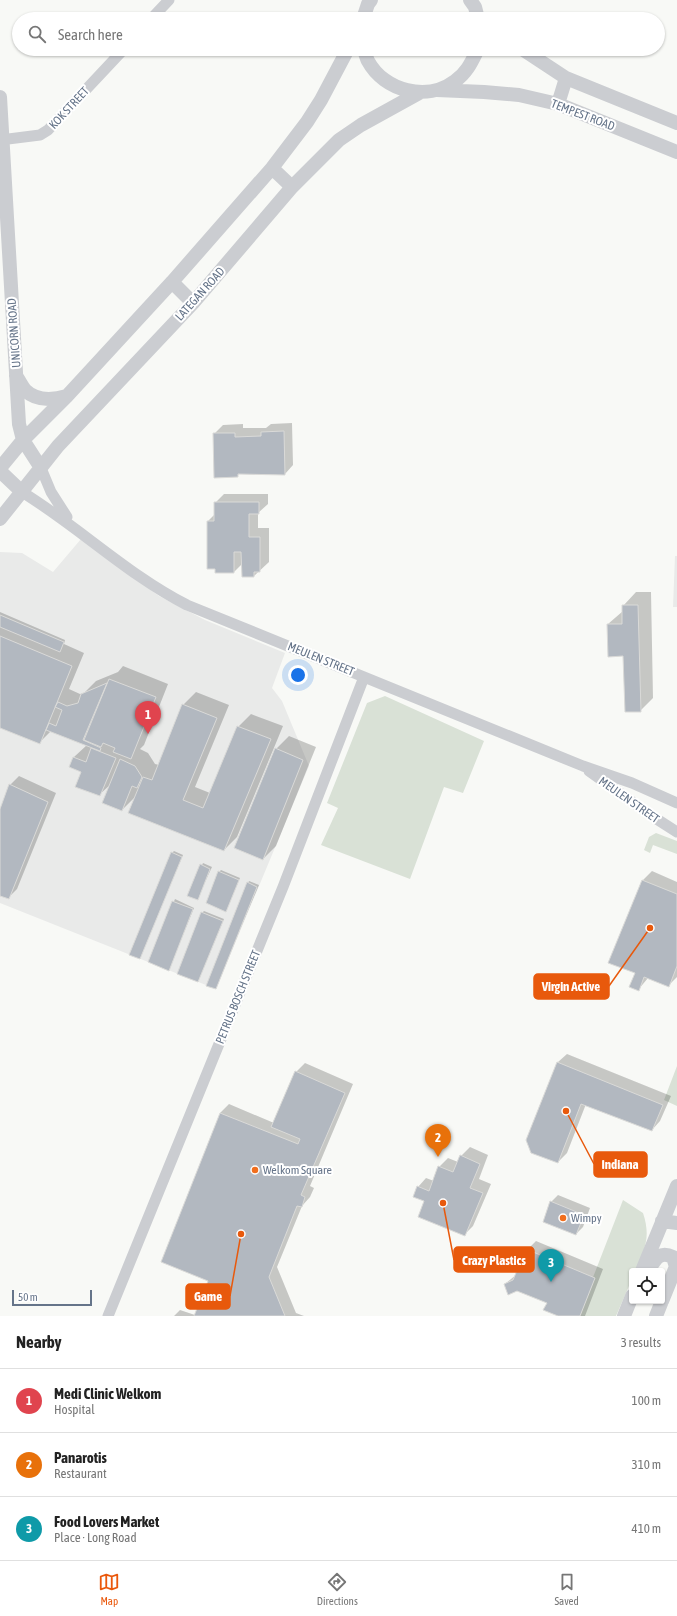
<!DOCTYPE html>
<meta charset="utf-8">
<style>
:root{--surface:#fff;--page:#f6f6f6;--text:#222;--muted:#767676;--line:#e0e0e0;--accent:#ea580c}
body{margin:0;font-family:"Asap Condensed",sans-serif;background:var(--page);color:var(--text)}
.controls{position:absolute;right:12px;bottom:12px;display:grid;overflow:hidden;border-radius:4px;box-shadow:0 1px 3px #0004}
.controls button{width:36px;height:36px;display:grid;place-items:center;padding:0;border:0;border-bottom:1px solid var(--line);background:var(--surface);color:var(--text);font:20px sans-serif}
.scale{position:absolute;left:12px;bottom:10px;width:80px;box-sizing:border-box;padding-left:4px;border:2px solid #657489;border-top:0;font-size:11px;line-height:14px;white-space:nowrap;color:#657489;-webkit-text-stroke:3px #fff;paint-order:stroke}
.you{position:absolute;left:298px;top:675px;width:14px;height:14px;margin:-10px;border:3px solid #fff;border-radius:50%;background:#1a73e8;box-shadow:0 0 0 6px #1a73e833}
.badge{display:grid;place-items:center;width:26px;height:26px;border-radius:50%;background:var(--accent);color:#fff;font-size:13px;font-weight:700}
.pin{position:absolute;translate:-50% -33px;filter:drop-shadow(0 1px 2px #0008)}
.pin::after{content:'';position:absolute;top:21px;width:14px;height:12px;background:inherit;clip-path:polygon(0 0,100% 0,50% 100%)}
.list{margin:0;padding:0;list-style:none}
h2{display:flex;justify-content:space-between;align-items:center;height:52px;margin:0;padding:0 16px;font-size:17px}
h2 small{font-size:13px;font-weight:400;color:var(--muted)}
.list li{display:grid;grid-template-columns:26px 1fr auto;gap:12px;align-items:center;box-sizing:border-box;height:64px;padding:0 16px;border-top:1px solid var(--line)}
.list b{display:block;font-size:15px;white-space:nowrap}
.list p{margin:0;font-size:13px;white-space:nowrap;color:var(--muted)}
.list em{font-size:13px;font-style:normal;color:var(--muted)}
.icon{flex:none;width:22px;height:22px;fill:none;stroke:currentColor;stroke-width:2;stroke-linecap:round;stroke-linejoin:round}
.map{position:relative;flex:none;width:677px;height:1316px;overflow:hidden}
.search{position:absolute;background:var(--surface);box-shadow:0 1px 3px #0004;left:12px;right:12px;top:12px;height:44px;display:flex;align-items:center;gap:10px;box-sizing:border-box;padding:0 14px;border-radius:22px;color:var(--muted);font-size:15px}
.sheet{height:244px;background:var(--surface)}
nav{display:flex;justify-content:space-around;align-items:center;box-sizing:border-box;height:56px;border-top:1px solid var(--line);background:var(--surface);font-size:11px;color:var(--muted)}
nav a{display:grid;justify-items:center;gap:2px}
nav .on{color:var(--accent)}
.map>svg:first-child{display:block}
.built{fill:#e9eae9}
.green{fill:#d9e1d6}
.shadow{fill:#0003}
.building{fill:#b2b8c0;stroke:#dadad8}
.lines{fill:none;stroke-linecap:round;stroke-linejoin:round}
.minor{stroke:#cbcdd1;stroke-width:11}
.tertiary{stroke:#cbcdd1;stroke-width:14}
.poi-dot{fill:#f16e1d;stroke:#fff;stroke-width:1.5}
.labels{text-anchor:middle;stroke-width:4;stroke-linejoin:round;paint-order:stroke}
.street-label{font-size:12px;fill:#657489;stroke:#fff}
.poi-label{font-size:12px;fill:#657489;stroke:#fff;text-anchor:start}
.leader{fill:none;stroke:#e8590c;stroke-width:1.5}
.callout-dot{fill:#e8590c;stroke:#fff;stroke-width:1.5}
.callout{fill:#e8590c;stroke:#e8590c;stroke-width:1.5}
.callout-label{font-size:13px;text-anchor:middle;font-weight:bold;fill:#fff}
</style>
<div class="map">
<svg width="677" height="1316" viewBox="0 0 677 1316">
<rect width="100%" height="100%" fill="#f8f9f6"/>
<!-- built -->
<path class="built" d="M 81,539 L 159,596 L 205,620 L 285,653 L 272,688 L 282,701 L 309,766 L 216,989 L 0,903 L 0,552 L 22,553 L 53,572 Z
M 675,556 L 677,556 L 677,607 L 673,607 Z"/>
<!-- green -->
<path class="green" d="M 385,696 L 484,741 L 463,793 L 444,787 L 410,879 L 321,845 L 338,808 L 327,803 L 367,703 Z
M 656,833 L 677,841 L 677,854 L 653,845 L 650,853 L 644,850 L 649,837 Z
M 677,1066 L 677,1106 L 664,1100 Z
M 623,1200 L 643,1213 C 651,1237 645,1249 635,1271 L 632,1271 L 632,1279 L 616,1316 L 578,1316 Z"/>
<!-- shadow -->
<path class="shadow" d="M 292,423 L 293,465 L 285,474 L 240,473 L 237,476 L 214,434 L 223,425 L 243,424 L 243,428 L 266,428 L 271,424 Z
M 224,494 L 268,494 L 268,504 L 258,513 L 258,528 L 269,528 L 269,562 L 254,576 L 242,564 L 234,572 L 208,521 L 215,514 L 215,503 Z
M 636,592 L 651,592 L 653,698 L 640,711 L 624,655 L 608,624 L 623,611 L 623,606 Z
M 0,612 L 65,640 L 64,644 L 84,653 L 69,689 L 80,694 L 84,693 L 96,681 L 118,672 L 123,666 L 168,684 L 144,745 L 140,749 L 148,753 L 155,764 L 159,765 L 183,705 L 196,692 L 229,705 L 195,787 L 210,793 L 238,727 L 251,714 L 283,726 L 237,837 L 224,850 L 136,796 L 122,810 L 111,784 L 99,795 L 82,772 L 70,767 L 74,757 L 87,745 L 51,731 L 39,743 L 0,727 Z
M 289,736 L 316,747 L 276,846 L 263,859 L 276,749 Z
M 19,776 L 56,793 L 17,889 L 8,898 L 0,895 L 0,811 L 10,785 Z
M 174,851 L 183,855 L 139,958 L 172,853 Z
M 203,863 L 212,867 L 197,899 L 188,896 Z
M 221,870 L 240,878 L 226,911 L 219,872 Z
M 652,871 L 677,882 L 677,977 L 669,985 L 648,978 L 638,990 L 636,973 L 610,962 L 643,880 Z
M 249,881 L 259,885 L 215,988 L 248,883 Z
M 175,899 L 194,908 L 169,969 L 149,962 Z
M 204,911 L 224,919 L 199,979 L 202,913 Z
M 567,1054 L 671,1096 L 660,1121 L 652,1130 L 586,1104 L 567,1153 L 558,1162 L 527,1140 L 558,1062 Z
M 305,1063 L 353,1084 L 310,1186 L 314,1188 L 310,1197 L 302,1206 L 277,1267 L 296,1313 L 304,1316 L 174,1316 L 180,1310 L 195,1315 L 209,1280 L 220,1113 L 229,1104 L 274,1123 L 296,1072 Z
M 470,1147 L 488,1155 L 479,1179 L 491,1184 L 473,1226 L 464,1235 L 425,1201 L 418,1187 L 426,1178 L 434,1181 L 439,1167 L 448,1158 L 458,1162 L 461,1156 Z
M 558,1195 L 590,1208 L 583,1227 L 576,1234 L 544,1221 L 551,1202 Z
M 536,1241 L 603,1269 L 585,1316 L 560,1316 L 548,1302 L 505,1284 L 517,1274 L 527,1250 Z"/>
<!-- building -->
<path class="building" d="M 284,431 L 285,475 L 238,474 L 238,477 L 214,478 L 213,433 L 235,433 L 235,437 L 261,436 L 261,432 Z
M 214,502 L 259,502 L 259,514 L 249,514 L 249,537 L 260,537 L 260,572 L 254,572 L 254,577 L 242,577 L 241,552 L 234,552 L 234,573 L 215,573 L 215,569 L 207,569 L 207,521 L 214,521 Z
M 622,605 L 638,605 L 641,712 L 625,712 L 623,656 L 608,657 L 607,624 L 622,624 Z
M 0,615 L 64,642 L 60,652 L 0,627 Z
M 0,636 L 72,666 L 40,744 L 0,728 Z
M 109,679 L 156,697 L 131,759 L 113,752 L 115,748 L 103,743 L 101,747 L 84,740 Z
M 107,683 L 83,740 L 101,748 L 100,751 L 46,730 L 49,723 L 56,726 L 62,710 L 55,707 L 58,702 L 67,706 L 78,703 L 81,694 Z
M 182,704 L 217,718 L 183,800 L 203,808 L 237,726 L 271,739 L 224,851 L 128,813 L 143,777 L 152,780 Z
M 91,748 L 116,758 L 100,796 L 75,787 L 81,772 L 69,767 L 73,757 L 86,762 Z
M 275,748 L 303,760 L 263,860 L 234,848 Z
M 120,759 L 135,766 L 142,777 L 137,788 L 132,786 L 122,811 L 102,803 Z
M 9,784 L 48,802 L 9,899 L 0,896 L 0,809 Z
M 171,852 L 182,857 L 140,959 L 129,955 Z
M 200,864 L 210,869 L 198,900 L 187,896 Z
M 218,871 L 239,880 L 226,912 L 206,903 Z
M 642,880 L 677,894 L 677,966 L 669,987 L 644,977 L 639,991 L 629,987 L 635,973 L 608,963 Z
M 247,882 L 257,887 L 216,989 L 206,986 Z
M 172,901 L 193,909 L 169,971 L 148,962 Z
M 201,912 L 223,921 L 198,982 L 177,974 Z
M 557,1062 L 663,1105 L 652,1131 L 581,1104 L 558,1163 L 531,1153 L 526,1140 Z
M 295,1071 L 345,1093 L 301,1195 L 305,1197 L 302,1207 L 297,1206 L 269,1277 L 285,1316 L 194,1316 L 208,1281 L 161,1262 L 220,1113 L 298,1144 L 300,1139 L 271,1127 Z
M 460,1155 L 480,1164 L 470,1188 L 483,1193 L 465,1236 L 418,1217 L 424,1201 L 413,1197 L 417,1186 L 429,1191 L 438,1166 L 453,1172 Z
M 550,1201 L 584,1215 L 576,1235 L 543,1222 Z
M 526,1249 L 595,1278 L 580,1316 L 558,1316 L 543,1310 L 547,1303 L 517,1291 L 508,1295 L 504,1284 L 513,1280 Z"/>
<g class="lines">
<!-- minor -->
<path class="minor" d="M 151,19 L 169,0
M 0,140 L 40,135 L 48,130 L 124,49
M 41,468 L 51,492 L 67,517
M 22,492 C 79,527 128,575 187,605 L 583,766 L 632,783 L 677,803
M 589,771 L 652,816 L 677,832
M 108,1316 L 283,887 L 364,677"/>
<!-- tertiary -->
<path class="tertiary" d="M 470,0 L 475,7 L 478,19
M 363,19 L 368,4 L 371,0
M 364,49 C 365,53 366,57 368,61 C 384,91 427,102 455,81 C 467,73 472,61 478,49
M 522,49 L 566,78 L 677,123
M 437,90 L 484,92 L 519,95 L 558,104 L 677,152
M 0,97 L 19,424 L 23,440 L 41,468
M 558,104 L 566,78
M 272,168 L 292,187
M 172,282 L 193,303
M 16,376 C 19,380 22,386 25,390 C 36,401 53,400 67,396
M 0,468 L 23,440 L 67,396 L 172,282 L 272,168 L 307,122 L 321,100 L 348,49
M 0,471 L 22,492
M 0,519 L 58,446 L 193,303 L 292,187 L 339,140 L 361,125 L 419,93
M 662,1221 L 677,1223
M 642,1271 L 677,1186
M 648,1271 C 655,1260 659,1250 673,1257 L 676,1267
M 662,1301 L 677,1264
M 624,1316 L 632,1296
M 656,1316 L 662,1301"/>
</g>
<!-- markers -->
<g class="poi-dot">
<circle cx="255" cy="1170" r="4"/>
<circle cx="563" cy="1218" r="4"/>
</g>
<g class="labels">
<!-- street labels -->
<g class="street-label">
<text transform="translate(69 108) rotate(-47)" y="4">KOK STREET</text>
<text transform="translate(583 115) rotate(21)" y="4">TEMPEST ROAD</text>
<text transform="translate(200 294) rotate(-48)" y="4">LATEGAN ROAD</text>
<text transform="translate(14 333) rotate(-94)" y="4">UNICORN ROAD</text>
<text transform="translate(321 659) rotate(22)" y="4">MEULEN STREET</text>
<text transform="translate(629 800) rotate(35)" y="4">MEULEN STREET</text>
<text transform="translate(238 997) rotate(-68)" y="4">PETRUS BOSCH STREET</text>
</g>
<!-- poi labels -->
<g class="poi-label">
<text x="263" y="1174">Welkom Square</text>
<text x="571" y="1222">Wimpy</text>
</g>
</g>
<!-- callouts -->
<path class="leader" d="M650 928L609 986M566 1111L594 1164M443 1203L454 1260M241 1234L230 1296"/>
<g class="callout-dot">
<circle cx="650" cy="928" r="4"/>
<circle cx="566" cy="1111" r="4"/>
<circle cx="443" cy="1203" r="4"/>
<circle cx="241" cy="1234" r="4"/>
</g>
<g class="callout">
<rect x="534" y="974" width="75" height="25" rx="4"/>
<rect x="594" y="1152" width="53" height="25" rx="4"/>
<rect x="454" y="1247" width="80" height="25" rx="4"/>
<rect x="186" y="1284" width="44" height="25" rx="4"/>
</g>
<g class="callout-label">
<text x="571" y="991">Virgin Active</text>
<text x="620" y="1169">Indiana</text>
<text x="494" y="1265">Crazy Plastics</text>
<text x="208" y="1301">Game</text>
</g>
</svg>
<div class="controls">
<button><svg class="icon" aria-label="locate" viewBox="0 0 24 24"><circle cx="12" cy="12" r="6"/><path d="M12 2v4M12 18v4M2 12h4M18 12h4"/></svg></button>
</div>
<div class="scale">50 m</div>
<div class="you"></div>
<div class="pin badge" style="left:148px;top:734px;background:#e0444e">1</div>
<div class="pin badge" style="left:438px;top:1157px;background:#e8710a">2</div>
<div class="pin badge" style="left:551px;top:1282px;background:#0f9aa8">3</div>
<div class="search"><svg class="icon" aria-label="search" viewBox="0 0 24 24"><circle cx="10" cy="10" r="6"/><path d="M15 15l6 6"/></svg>Search here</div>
</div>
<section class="sheet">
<h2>Nearby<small>3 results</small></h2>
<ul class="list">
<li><span class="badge" style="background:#e0444e">1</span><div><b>Medi Clinic Welkom</b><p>Hospital</p></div><em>100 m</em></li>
<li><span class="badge" style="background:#e8710a">2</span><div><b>Panarotis</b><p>Restaurant</p></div><em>310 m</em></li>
<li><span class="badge" style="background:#0f9aa8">3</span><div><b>Food Lovers Market</b><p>Place · Long Road</p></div><em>410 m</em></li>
</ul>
</section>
<nav>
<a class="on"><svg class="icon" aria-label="map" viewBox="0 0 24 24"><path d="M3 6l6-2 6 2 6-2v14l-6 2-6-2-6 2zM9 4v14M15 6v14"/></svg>Map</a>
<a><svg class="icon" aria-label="directions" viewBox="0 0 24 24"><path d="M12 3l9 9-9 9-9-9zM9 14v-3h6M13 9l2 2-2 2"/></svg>Directions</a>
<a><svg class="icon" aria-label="saved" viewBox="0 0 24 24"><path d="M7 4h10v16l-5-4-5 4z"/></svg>Saved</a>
</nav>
